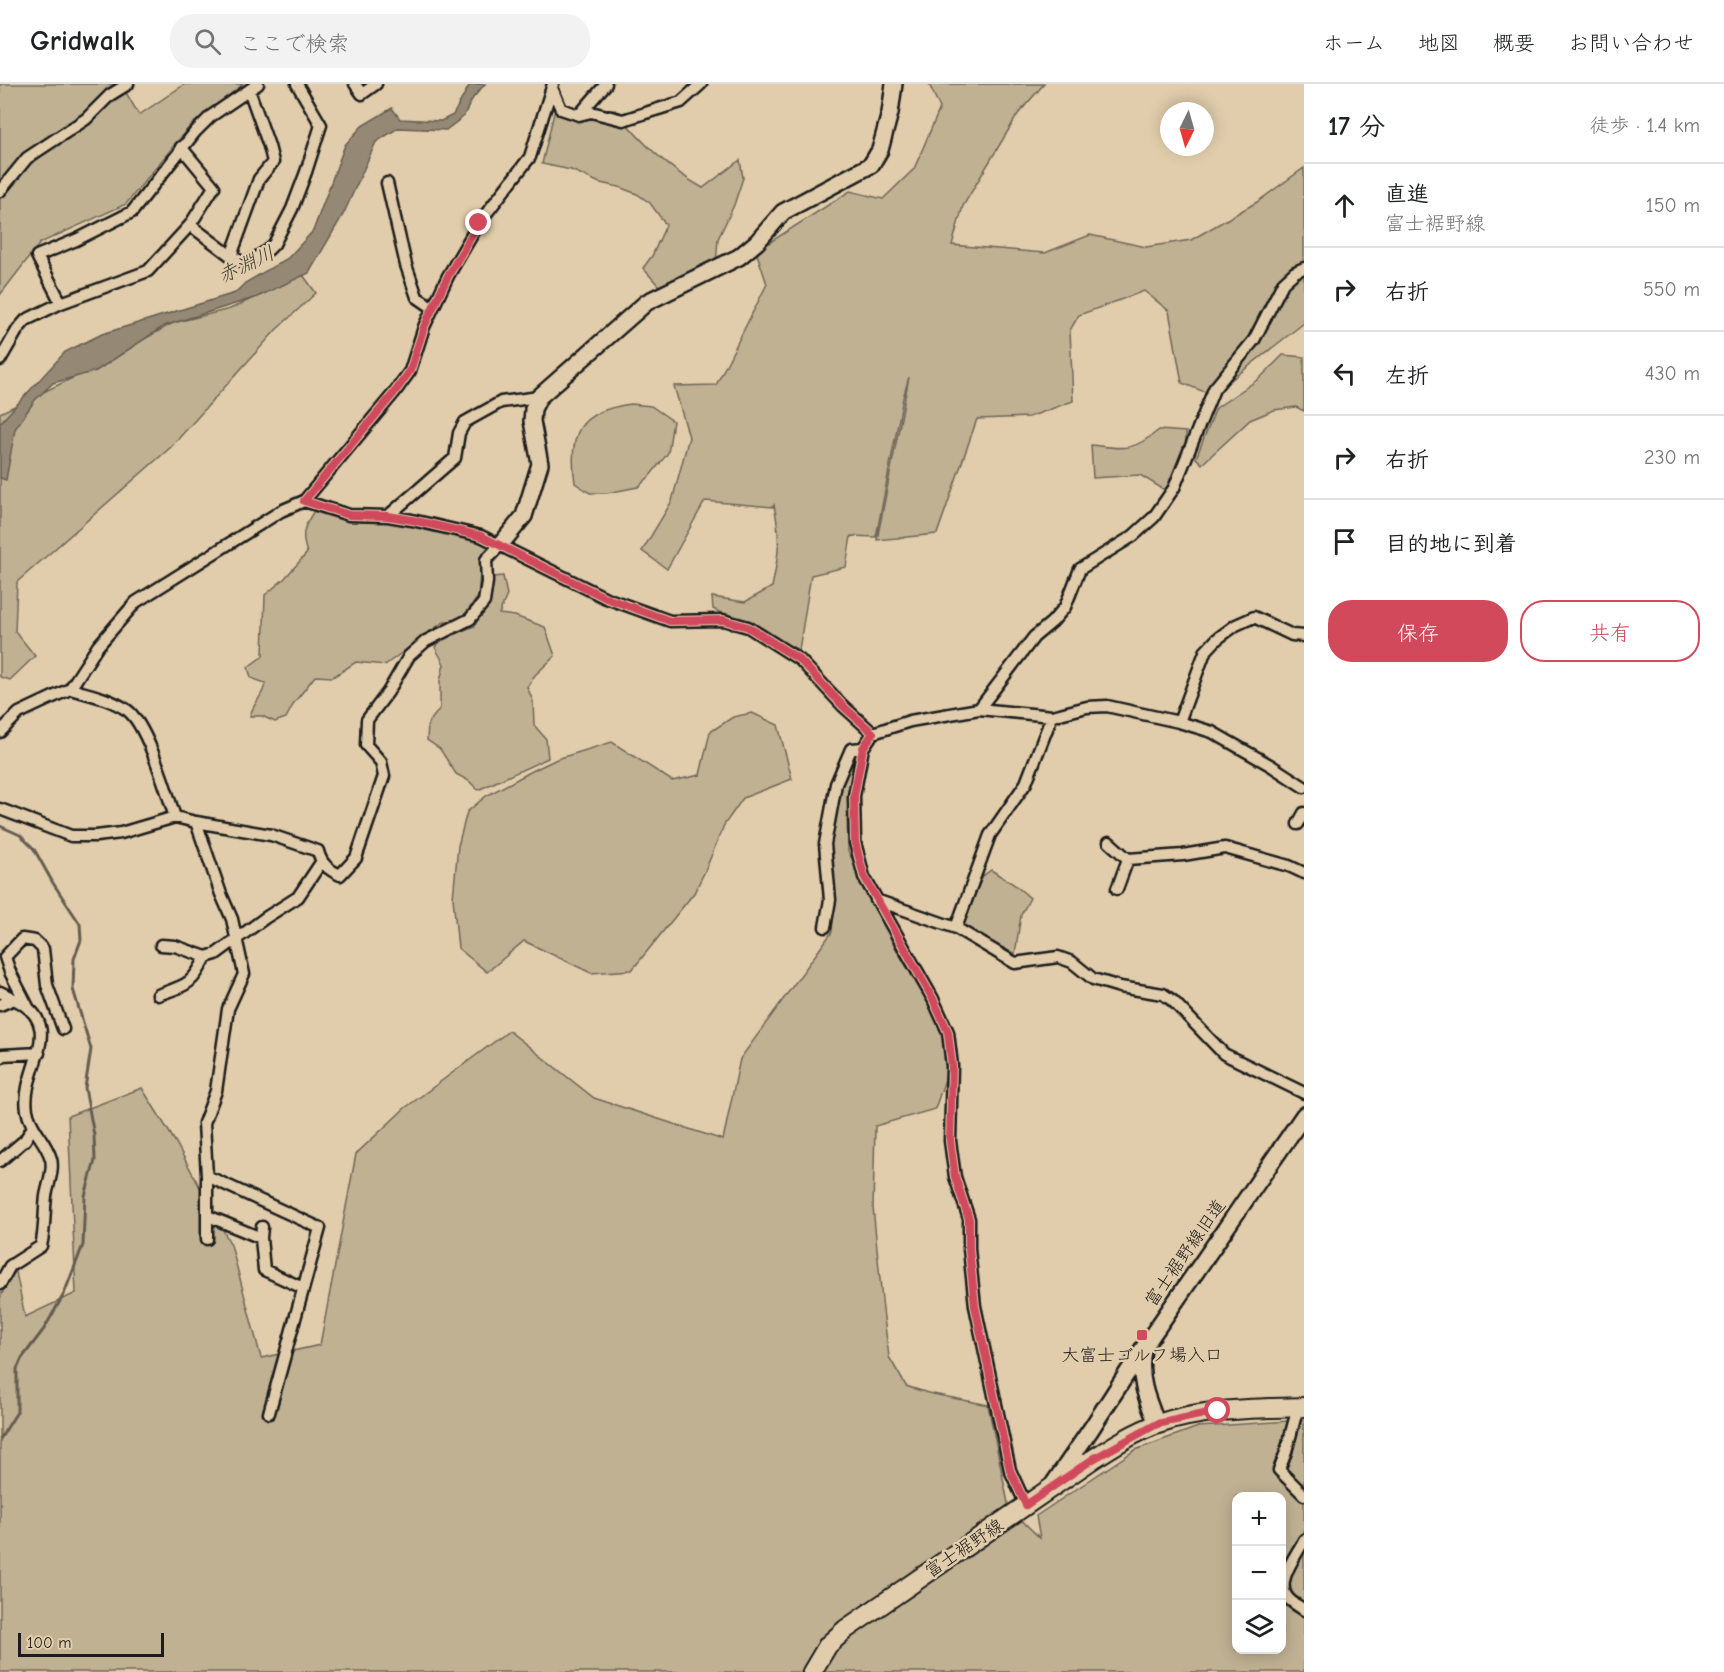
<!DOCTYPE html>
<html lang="ja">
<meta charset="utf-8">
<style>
:root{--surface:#fff;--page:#f2f2f2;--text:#202124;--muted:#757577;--line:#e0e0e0;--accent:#d1495b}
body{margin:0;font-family:"Comic Neue","Klee One",sans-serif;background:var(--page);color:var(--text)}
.controls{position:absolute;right:18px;bottom:18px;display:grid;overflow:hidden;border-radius:12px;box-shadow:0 3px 15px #0003}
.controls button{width:54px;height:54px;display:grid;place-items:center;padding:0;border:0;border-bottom:2px solid var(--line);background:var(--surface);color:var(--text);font:30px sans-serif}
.compass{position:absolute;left:1160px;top:18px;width:54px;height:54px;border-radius:50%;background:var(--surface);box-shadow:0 3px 15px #0003;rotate:185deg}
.scale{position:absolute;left:18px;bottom:15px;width:146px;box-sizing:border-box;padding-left:6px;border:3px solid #1c1c1c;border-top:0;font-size:16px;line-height:21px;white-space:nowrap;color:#1c1c1c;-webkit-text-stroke:4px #e1cdab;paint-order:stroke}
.stop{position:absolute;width:18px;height:18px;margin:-14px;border:4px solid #d1495b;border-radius:50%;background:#fff}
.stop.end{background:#d1495b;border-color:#fff;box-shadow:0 2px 6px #0008}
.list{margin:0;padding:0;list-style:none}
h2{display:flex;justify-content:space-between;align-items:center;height:78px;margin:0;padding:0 24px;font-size:26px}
h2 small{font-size:20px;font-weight:400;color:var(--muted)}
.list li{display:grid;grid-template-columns:39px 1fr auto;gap:18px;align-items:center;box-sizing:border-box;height:84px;padding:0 24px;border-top:2px solid var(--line)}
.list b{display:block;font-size:22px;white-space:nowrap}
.list p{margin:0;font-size:20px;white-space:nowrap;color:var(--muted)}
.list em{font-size:20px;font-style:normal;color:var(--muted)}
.actions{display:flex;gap:12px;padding:18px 24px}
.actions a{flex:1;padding:14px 0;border:2px solid var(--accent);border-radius:24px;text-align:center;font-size:21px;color:var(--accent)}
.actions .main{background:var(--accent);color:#fff}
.icon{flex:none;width:33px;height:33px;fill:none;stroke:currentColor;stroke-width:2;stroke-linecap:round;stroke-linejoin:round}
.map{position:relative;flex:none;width:1304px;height:1588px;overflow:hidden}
header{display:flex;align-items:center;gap:36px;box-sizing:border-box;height:84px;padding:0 30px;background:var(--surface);border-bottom:2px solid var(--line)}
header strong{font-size:28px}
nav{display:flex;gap:33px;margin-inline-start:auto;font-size:21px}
.search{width:420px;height:54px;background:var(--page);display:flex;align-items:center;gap:15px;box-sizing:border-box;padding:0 21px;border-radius:24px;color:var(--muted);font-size:22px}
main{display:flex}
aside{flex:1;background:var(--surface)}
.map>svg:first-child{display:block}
.green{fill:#c0b193;stroke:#6e6658;stroke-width:1.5;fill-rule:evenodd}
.water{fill:#958974;stroke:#655d51;stroke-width:1.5}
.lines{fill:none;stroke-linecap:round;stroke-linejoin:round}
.stream{stroke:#655d51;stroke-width:3}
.street-casing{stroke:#1c1c1c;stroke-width:15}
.secondary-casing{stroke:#1c1c1c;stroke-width:20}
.primary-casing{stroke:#1c1c1c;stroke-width:22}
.street{stroke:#e1cdab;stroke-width:10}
.secondary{stroke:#e1cdab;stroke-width:15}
.primary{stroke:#e1cdab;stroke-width:18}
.route{stroke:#d1495b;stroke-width:8}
.poi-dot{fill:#d1495b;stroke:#e1cdab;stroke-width:2}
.labels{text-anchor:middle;stroke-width:5;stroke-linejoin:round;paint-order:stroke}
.street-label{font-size:18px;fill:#1c1c1c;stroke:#e1cdab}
.poi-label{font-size:18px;fill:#1c1c1c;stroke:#e1cdab}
.water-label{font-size:20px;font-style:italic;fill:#403d36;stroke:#e1cdab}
</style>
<header>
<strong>Gridwalk</strong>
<div class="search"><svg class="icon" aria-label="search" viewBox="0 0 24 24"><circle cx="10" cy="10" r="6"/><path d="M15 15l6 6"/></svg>ここで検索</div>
<nav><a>ホーム</a><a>地図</a><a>概要</a><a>お問い合わせ</a></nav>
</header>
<main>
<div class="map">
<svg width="1304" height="1588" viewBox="0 0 1304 1588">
<rect width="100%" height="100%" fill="#e1cdab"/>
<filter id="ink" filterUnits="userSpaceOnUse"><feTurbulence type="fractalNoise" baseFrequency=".0167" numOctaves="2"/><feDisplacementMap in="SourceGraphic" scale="12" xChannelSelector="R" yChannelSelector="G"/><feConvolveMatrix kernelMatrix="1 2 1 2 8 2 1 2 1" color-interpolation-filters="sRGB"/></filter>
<g filter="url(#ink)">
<!-- green -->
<path class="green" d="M 0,0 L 121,0 L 139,31 L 185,0 L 243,0 L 190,42 L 126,120 L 40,159 L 0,211 Z
M 929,0 L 1044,0 L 1018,30 L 963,122 L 952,161 L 1045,169 L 1090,151 L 1146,163 L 1191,156 L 1257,118 L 1304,84 L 1304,239 L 1212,311 L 1182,299 L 1169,227 L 1144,207 L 1079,231 L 1070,246 L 1073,317 L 1029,333 L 977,335 L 937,450 L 877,456 L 909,293 L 903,314 L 876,453 L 851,452 L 846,483 L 811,491 L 799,566 L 713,525 L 712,513 L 745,518 L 772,503 C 779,470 781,455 774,421 L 773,423 L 705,417 L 667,485 L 642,467 L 672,417 L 689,353 L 674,302 L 716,301 L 767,200 L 756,167 L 850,107 L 883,115 L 914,85 L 940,24 Z
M 557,16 L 586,29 L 615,26 C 640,57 668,85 703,104 L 740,76 L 743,94 L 734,121 L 718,155 L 716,180 L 665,209 L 643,184 L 652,172 L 666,141 L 650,119 L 637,110 L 619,103 L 600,99 L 571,86 L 542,80 Z
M 303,191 L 316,209 L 276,246 L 171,363 L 17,498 L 15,547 L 35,572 L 10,596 L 0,593 L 0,329 L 87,287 L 173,239 L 230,225 Z
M 1283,271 L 1304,273 L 1304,327 L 1296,323 L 1274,326 L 1250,336 L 1202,380 L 1196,374 L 1216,324 L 1260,294 Z
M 631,320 L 651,322 L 673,337 L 668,369 L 649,393 L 638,403 L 607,409 L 590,409 L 575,399 C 568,349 578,327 631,320 Z
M 1159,346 L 1186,348 L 1186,369 L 1166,407 L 1140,391 L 1093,394 L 1091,361 C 1124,365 1132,368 1159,346 Z
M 314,427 L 359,437 L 393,438 L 435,444 L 492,459 L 481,479 L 478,513 L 463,533 L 442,539 L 385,581 L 356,578 L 333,593 L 315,592 L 294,619 L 286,634 L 275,638 L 262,632 L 250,632 C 254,617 264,612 265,599 L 251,594 L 248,583 L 263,572 L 265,511 L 284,495 L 307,469 C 301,451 303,443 314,427 Z
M 503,492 L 507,511 L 499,530 L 515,532 L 545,543 L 555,572 L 535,591 L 527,603 L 533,617 L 534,641 L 546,655 L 548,674 L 478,706 L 469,697 L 456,690 L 440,665 L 427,656 L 428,640 L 440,624 L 440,597 L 444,580 L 435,563 L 444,554 L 475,542 L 492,493 Z
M 752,629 L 778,641 L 792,695 L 743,714 L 724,741 L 705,787 L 694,809 L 632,886 L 591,889 L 524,857 L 487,888 L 458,864 L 453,814 L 458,762 L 467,728 L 486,712 L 534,686 L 557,675 L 612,658 L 672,697 L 700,691 L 710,648 L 733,633 Z
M 853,671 L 855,674 L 847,730 L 848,767 L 872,813 L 893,860 L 925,913 L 943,952 L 947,989 L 935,1025 L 875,1042 L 873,1123 L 883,1226 L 889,1273 L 906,1302 L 928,1309 L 988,1321 L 1009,1424 L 1040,1454 L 1036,1432 L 1135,1366 L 1198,1343 L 1304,1336 L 1304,1588 L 0,1588 L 0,1214 L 15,1183 L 25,1233 L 76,1209 L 68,1032 L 142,1004 L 176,1059 L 231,1161 L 261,1274 L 320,1261 L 356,1070 L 405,1024 L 509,947 L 594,1014 L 723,1056 L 740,975 L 832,848 L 834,820 L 829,758 L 842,696 ZM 1236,1412 L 1282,1412 L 1282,1566 L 1236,1566 Z
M 991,786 L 1015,801 L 1030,814 L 1021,831 L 1015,870 L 960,843 L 983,792 Z"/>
<!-- water -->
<path class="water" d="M 470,0 L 485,0 L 473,14 L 463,33 L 446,46 L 398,44 L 376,58 L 344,129 L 309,189 L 257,213 L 164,242 L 96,287 L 53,299 L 35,316 L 15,345 L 6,396 L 0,394 L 0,339 L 65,268 L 102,250 L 235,209 L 245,199 L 288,174 L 313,147 L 345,61 L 362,42 L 392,24 L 400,35 L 441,37 L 453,31 Z"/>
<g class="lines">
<!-- stream -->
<path class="stream" d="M 0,742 L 20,751 L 34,765 L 53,799 L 80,840 L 81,856 L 74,875 L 73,905 L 91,965 L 85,1004 L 94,1051 L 95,1076 L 85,1112 L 83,1161 L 64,1210 L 44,1245 L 22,1274 L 17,1285 L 17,1328 L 0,1355"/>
<defs>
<path id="street" d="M 355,0 L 362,10 L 376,0
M 552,4 L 561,25 L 579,31 L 591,28 L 623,36 L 681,18 L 701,0
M 579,31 L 606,0
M 387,99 L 406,181 L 417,213 L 433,224
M 0,107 L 27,74 L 86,35 L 110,11 L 128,0
M 190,141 L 231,172 L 246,180 L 268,166 L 274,160 L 292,125 L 306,88 L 321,41 L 297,0
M 231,172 L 259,95 L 273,78 L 269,62 L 249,6
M 61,219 L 37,172 L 76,156 L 132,128 L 195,48 L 211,32 L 258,0
M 0,276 L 18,245 L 26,236 L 61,219 L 148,187 L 190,141 L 214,103 L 181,63
M 304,417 L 349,431 L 388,432 L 412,436 L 481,452 L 606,514 L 670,537 L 723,536 L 748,543 L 800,576 L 843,622 L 873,649
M 388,432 L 455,374 L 459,349 L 465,338 L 501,318 L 539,313
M 70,605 C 89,610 111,615 127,626 C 147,640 167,709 175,733 L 196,738 L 221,810 L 232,835 L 244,890 L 228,925 L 216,1007 L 204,1039 L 207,1092 L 207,1155
M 979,625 L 1034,553 L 1052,538 L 1065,523 L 1080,485 L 1133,452 L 1154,433 L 1174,404 L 1214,305 L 1254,256 L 1283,199 L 1295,188 L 1304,184
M 1179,638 L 1205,568 L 1217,555 L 1236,541 L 1254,533 L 1292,551 L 1304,552
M 0,648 L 19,629 L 70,605 L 98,562 L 136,518 L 281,427 L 304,417 L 394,309 L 410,287 L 424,243 L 448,192 L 479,139 L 530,73 L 553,0
M 0,725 L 71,752 L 96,752 L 121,749 L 175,733
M 196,738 L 271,751 L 318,767 C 321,780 329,786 340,791 L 356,774 L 384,692 L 381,678 L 366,661 L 367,636 L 388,608 L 409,572 L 426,557 L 470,535 L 484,518 L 487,498 L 486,476 L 501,460
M 1298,740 L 1304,729
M 1109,758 L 1128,775 L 1183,771 L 1225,764 L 1289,782 L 1304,789
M 1117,805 L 1128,775
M 876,816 L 956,844 L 1015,879 L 1058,873 L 1072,878 L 1093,895 L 1120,903 L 1163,910 L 1173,917 L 1224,970 L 1304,1009
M 825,843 L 830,816 L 825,760 L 836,700 L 851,665 L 863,664
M 956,844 L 990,751 L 1026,699 L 1052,632
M 161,861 L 175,862 L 206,873 L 216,870 L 265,834 L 298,813 L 322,777
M 0,908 L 14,915
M 158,911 C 187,901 192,901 206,873
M 0,921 L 14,915 C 70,942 20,985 27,1026 C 30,1045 46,1057 51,1075 C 54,1085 48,1101 46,1112 C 44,1129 45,1146 41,1162 L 10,1182 L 0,1200
M 28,923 L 10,888 L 5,873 L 22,855 L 35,857 L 43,865 L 47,901 L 63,945
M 0,974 L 2,971 L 39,969
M 0,1077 L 25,1056 L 33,1043
M 207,1092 L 320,1144 L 269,1329
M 208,1132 L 261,1154
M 262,1143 L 261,1154 L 264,1186 L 303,1204
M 1298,1323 L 1286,1368 L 1279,1386 L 1304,1411
M 1026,1421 L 1010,1386 L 975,1222 L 969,1165 L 969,1135 L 955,1093 L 950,1057 L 952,982 L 948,948 L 933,915 L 864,793 L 855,758 L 854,712 L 863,664 L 873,649 L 910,637 L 979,625 L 1052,632 L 1087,623 L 1107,622 L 1179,638 L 1212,648 L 1270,681 L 1304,703
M 1304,1456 C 1297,1471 1274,1498 1288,1514 C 1292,1519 1299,1522 1304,1526"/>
<path id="secondary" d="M 501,460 L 524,432 L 540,380 L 532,337 L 533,325 L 539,313 L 647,218 L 739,173 L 757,158 L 783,128 L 871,81 L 880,66 L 890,29 L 894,0
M 1143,1265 C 1138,1294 1146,1313 1157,1340
M 1054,1399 L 1091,1345 L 1144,1263 L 1304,1031"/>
<path id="primary" d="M 812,1588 L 828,1561 L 846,1545 L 1093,1375 C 1113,1362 1135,1348 1158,1340 C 1204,1324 1255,1325 1304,1323"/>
</defs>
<!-- street casing -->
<use href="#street" class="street-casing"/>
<!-- secondary casing -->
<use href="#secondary" class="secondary-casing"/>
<!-- primary casing -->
<use href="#primary" class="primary-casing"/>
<!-- street -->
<use href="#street" class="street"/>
<!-- secondary -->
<use href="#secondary" class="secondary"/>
<!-- primary -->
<use href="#primary" class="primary"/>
</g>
</g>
<g class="lines" filter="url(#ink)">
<!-- route -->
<path class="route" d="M 479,139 L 448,192 L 424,243 L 410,287 L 394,309 L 304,417 L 349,431 L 388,432 L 412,436 L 481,452 L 606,514 L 670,537 L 723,536 L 748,543 L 800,576 L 843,622 L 873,649 L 863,664 L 854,712 L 855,758 L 864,792 L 933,915 L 948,948 L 952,982 L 950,1057 L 955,1093 L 969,1135 L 969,1165 L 975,1222 L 1010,1386 L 1026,1421 L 1093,1375 L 1157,1340 L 1218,1327"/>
</g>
<!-- markers -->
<rect class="poi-dot" x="1136" y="1245" width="12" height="12" rx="3"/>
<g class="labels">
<!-- street labels -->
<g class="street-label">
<text transform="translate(1185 1169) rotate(-55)" y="6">富士裾野線旧道</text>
<text transform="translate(964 1464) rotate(-34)" y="6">富士裾野線</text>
</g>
<!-- poi labels -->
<g class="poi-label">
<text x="1142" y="1277">大富士ゴルフ場入口</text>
</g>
<!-- water labels -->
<g class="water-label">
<text transform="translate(246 180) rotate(-25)" y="7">赤淵川</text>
</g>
</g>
</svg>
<div class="controls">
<button>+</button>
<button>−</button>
<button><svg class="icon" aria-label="layers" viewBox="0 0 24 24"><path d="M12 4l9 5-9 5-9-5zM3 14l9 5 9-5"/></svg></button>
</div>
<svg class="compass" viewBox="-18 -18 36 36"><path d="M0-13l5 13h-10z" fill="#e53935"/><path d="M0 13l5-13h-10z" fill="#757577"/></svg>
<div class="scale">100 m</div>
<div class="stop" style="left:1218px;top:1327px"></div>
<div class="stop end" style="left:479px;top:139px"></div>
</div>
<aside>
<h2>17 分<small>徒歩 · 1.4 km</small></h2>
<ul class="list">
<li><svg class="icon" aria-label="ahead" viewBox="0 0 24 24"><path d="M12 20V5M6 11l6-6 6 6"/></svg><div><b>直進</b><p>富士裾野線</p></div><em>150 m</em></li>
<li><svg class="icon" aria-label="right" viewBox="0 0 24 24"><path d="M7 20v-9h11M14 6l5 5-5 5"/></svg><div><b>右折</b></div><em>550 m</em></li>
<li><svg class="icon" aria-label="left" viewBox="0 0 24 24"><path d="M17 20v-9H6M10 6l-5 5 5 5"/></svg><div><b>左折</b></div><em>430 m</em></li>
<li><svg class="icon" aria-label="right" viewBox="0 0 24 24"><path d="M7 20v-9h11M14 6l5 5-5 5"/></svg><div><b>右折</b></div><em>230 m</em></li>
<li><svg class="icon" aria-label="arrive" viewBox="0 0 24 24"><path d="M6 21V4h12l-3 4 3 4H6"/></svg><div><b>目的地に到着</b></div></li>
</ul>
<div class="actions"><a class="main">保存</a><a>共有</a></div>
</aside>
</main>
